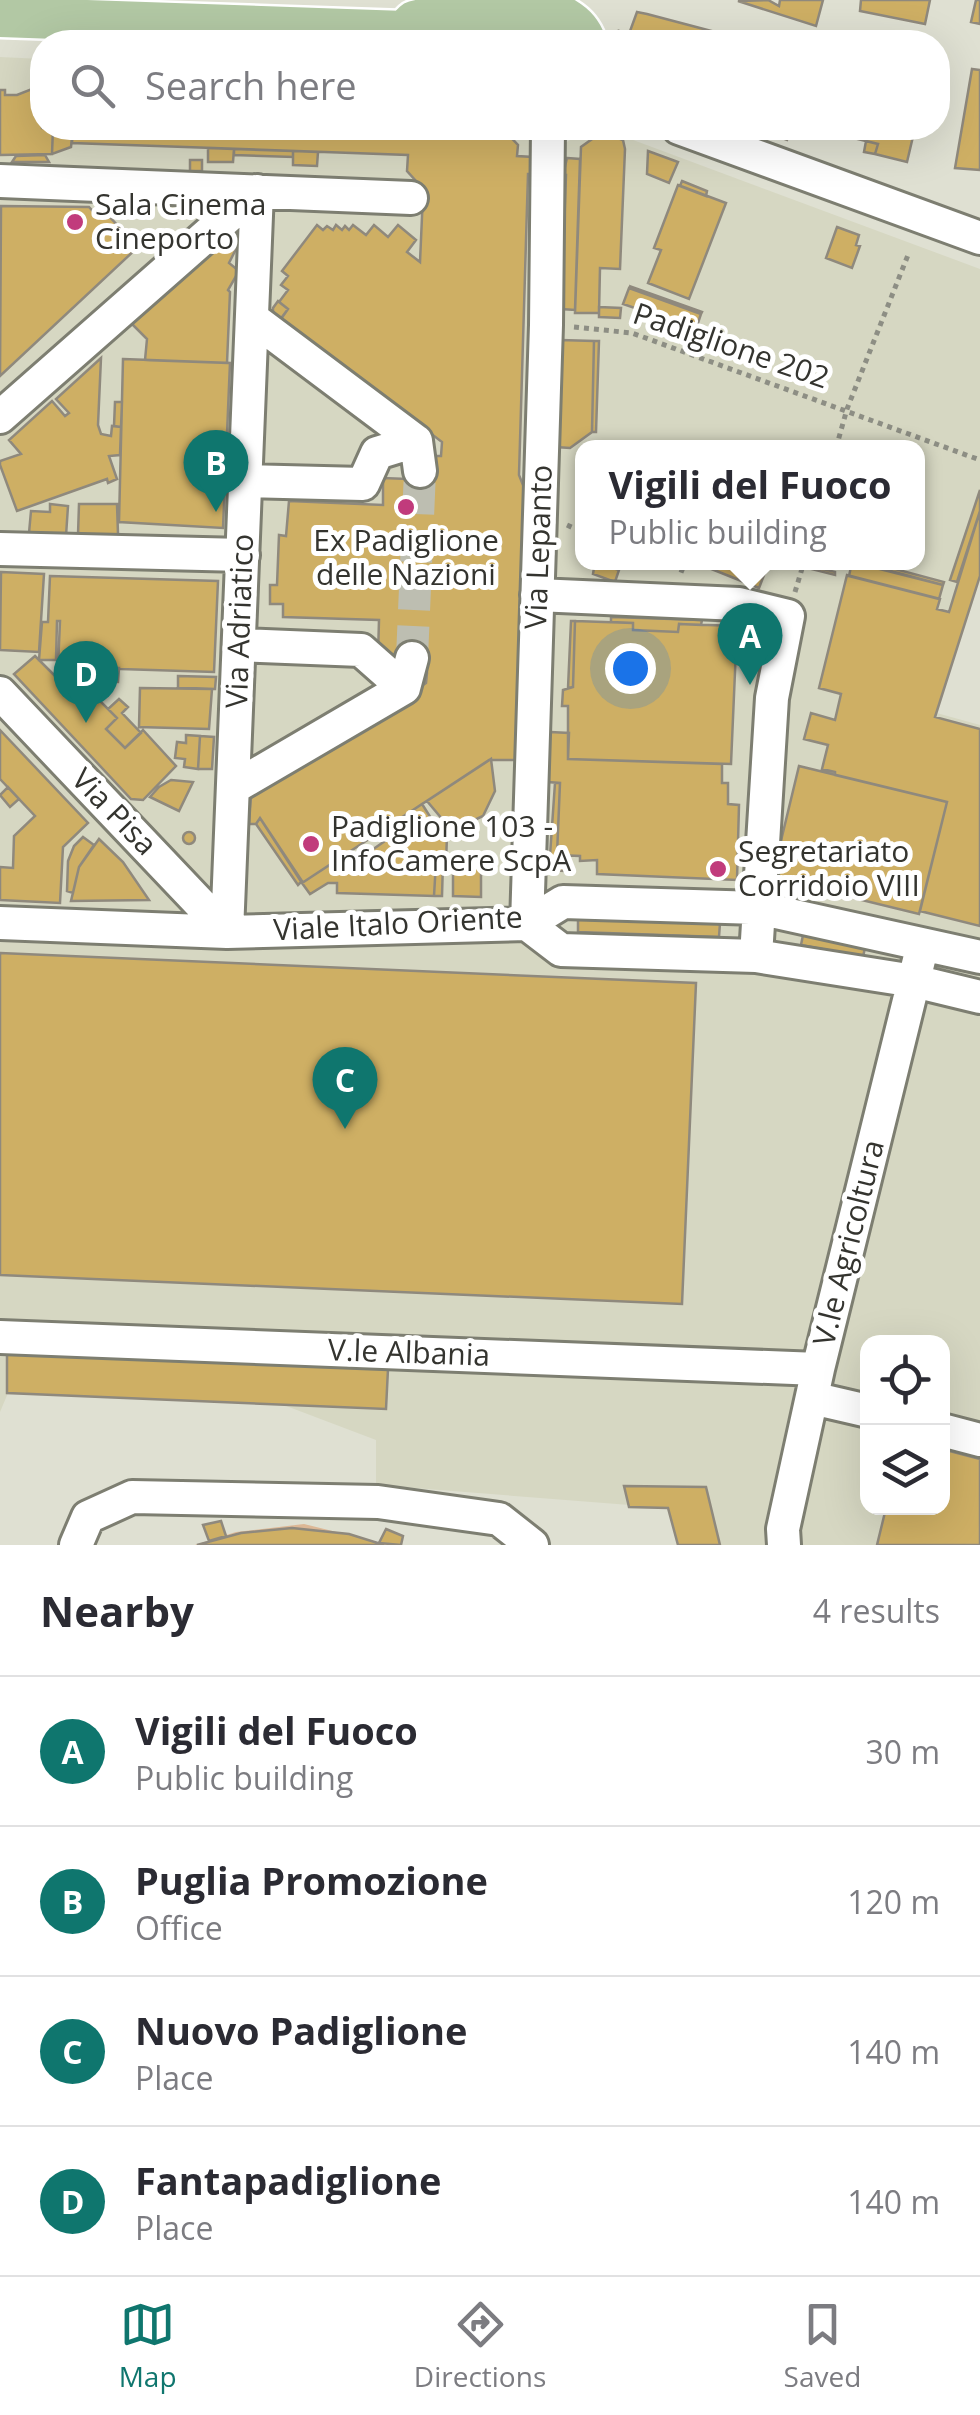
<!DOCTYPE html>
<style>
:root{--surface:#fff;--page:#f2f2f3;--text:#2b2b33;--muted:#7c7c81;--line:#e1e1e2;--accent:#0f766e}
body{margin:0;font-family:"Open Sans",sans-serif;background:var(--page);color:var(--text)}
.controls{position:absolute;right:30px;bottom:30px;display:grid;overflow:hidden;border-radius:20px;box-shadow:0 10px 40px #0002}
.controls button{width:90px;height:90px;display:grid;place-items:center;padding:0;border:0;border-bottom:2px solid var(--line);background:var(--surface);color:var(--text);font:50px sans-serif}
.you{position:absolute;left:630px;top:668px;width:35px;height:35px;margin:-25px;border:8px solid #fff;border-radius:50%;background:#1a73e8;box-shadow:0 0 0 15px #1a73e833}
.badge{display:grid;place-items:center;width:65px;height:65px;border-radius:50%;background:var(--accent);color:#fff;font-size:32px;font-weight:700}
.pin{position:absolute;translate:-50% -82px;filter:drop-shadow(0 2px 5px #0008)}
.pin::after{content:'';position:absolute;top:52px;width:35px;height:30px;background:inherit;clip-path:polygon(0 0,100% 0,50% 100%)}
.popup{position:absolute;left:575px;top:440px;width:350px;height:130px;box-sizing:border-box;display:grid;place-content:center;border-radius:20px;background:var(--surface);filter:drop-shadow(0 2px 8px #0005);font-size:32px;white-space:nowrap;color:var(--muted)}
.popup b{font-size:38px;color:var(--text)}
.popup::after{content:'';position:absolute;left:50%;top:100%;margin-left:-20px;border:20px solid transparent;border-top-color:var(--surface)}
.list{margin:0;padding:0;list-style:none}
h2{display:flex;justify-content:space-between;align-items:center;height:130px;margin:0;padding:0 40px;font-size:42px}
h2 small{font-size:32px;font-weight:400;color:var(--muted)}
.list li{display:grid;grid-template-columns:65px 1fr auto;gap:30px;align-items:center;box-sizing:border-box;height:150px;padding:0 40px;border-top:2px solid var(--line)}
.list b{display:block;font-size:38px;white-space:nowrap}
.list p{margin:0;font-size:32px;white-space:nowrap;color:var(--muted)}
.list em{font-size:32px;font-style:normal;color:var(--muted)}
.icon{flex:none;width:55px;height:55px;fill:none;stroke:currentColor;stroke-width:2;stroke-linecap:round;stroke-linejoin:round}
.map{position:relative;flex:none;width:980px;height:1545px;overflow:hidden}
.search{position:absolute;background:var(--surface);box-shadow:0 10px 40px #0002;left:30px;right:30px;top:30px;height:110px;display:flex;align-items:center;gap:25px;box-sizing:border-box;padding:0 35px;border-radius:40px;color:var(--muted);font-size:38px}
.sheet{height:730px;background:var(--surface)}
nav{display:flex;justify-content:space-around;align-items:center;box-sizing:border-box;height:140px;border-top:2px solid var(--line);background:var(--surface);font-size:28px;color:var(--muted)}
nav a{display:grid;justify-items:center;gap:5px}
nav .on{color:var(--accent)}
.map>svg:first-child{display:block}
.built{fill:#d6d7c2;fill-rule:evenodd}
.green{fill:#dcb795}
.building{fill:#ceaf64;stroke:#8f897d;stroke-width:2.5}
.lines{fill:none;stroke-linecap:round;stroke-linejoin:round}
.minor-tunnel{stroke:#bdbeb1;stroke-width:32;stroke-dasharray:32 16;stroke-linecap:butt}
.minor-casing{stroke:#7d7e71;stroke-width:38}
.major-casing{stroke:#fff;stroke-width:45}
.path{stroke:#8d8e84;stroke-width:5;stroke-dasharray:5 5;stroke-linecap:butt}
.minor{stroke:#fff;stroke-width:32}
.major{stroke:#b2c8a4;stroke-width:40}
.poi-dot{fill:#c13b7c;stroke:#fff;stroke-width:4}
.labels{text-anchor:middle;stroke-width:10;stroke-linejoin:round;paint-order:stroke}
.poi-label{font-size:30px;fill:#34342f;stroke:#fff;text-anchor:start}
.street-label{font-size:30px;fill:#34342f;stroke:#fff}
</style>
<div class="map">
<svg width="980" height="1545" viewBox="0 0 980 1545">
<rect width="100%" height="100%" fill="#dfe0d2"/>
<!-- built -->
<path class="built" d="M 0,57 L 42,59 L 42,128 L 521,128 L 537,144 L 562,145 L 589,128 L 601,128 L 980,269 L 980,572 L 933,712 L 980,725 L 980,1545 L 678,1545 L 668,1508 L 376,1485 L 376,1440 L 281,1404 L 8,1393 L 0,1412 ZM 582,448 L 918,448 L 918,562 L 582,562 ZM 868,1342 L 942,1342 L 942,1508 L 868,1508 Z"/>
<!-- green -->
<path class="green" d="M 304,1524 L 389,1545 L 195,1545 L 236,1532 Z"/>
<!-- building -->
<path class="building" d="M 768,0 L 779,6 L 780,0 L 823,0 L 816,26 L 738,1 Z
M 861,0 L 930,0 L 925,24 L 860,11 Z
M 976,0 L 980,0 L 980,24 L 971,22 Z
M 637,12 L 647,14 L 753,42 L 619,42 L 619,31 L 629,34 Z
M 972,69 L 980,70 L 980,170 L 955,168 Z
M 42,85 L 42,128 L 53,128 L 52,154 L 0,155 L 0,90 L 5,90 L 5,95 L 17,95 Z
M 53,128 L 73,128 L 71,147 L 52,154 Z
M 73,128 L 502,128 L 518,145 L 517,156 L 533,157 L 532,174 L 528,174 L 519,475 L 525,490 L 517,760 L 489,760 L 302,883 L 260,818 L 256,824 L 249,824 L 251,796 L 426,683 L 427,673 L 426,658 L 378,656 L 379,620 L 283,617 L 283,604 L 270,604 L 270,585 L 277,585 L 279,535 L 286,536 L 289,501 L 383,505 L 383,478 L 408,479 L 432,456 L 441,456 L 442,442 L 281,319 L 288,309 L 279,302 L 288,290 L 281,285 L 288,276 L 282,271 L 317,225 L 323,230 L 327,226 L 333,230 L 336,225 L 342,230 L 345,226 L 349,230 L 353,225 L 366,235 L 374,225 L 388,237 L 398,225 L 416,240 L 407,252 L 420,262 L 423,194 L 426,192 L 407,171 L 408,155 L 72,143 Z
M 780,128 L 791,131 L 787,140 L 777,136 Z
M 813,128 L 915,128 L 907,162 L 875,154 L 878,144 Z
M 602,132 L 623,140 L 625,149 L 620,269 L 600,268 L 599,313 L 575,313 L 581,147 Z
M 866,141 L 878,144 L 875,154 L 864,152 Z
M 208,148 L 234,149 L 233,162 L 208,162 Z
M 234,149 L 293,151 L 293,157 L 234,155 Z
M 293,151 L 318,152 L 317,166 L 293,165 Z
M 648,151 L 678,162 L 669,183 L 647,174 Z
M 45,155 L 49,162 L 12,162 L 16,156 Z
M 567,158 L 580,159 L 575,310 L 561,309 L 566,175 L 563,175 Z
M 190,160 L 202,160 L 202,171 L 190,171 Z
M 682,181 L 707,191 L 706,196 L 680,186 Z
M 678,185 L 726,203 L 689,299 L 648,283 L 661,250 L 654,248 Z
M 1,206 L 89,207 L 98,217 L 104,211 L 138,247 L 0,376 Z
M 837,227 L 859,235 L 856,245 L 860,246 L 852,268 L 826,258 Z
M 225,235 L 234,240 L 235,251 L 229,263 L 239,271 L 228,290 L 230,292 L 227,363 L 145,360 L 147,339 L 131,323 L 218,248 Z
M 629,286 L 702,312 L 701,314 Z
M 629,288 L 701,314 L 696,329 L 623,304 Z
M 278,301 L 288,309 L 279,321 L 273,316 L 273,308 Z
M 599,307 L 621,308 L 620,318 L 599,317 Z
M 560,340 L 594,341 L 592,432 L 570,448 L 556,447 Z
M 594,341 L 599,341 L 596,432 L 592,432 Z
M 101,358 L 98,425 L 101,434 L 111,436 L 112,426 L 121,427 L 120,455 L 109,456 L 117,479 L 108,483 L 107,479 L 17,511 L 0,465 L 0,461 L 21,454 L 9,440 L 52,401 L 65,416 L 69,413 L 56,399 Z
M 123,359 L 230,363 L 223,528 L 119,522 Z
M 115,402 L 122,402 L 121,427 L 114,426 Z
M 980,490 L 980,511 L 957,582 L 950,580 Z
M 50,504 L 68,506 L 66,536 L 29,533 L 31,511 L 50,512 Z
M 79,504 L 117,504 L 118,534 L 78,535 Z
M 980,511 L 980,576 L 935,717 L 980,729 L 980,926 L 920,911 L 947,802 L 835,775 L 835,772 L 822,769 L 828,745 L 804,739 L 811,713 L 835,720 L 841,694 L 819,688 L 847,575 L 940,599 L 937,609 L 949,612 Z
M 595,562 L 619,570 L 615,582 L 593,574 Z
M 694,562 L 769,562 L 759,588 Z
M 784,562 L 794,562 L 835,572 L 835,575 Z
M 852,562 L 943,585 L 939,599 L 849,576 Z
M 857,562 L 869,562 L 944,582 L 943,585 Z
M 1,572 L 44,574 L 39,652 L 0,650 Z
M 50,576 L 218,581 L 214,672 L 58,667 L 60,621 L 57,621 L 56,660 L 39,660 L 42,622 L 48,622 Z
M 611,617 L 702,620 L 701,625 L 679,624 L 678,632 L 633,630 L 633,623 L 611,622 Z
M 571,621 L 575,621 L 573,687 L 568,688 Z
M 575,621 L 633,623 L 633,630 L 678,632 L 679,624 L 737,626 L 731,764 L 568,759 L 568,706 L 562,706 L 563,690 L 573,687 Z
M 35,656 L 69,690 L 83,676 L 99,693 L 95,696 L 117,718 L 106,729 L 125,748 L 143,730 L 176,766 L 143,800 L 131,799 L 14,674 Z
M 97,668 L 119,668 L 118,682 L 97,681 Z
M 178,676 L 216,677 L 215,689 L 178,688 Z
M 140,688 L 212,689 L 209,729 L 139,727 Z
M 119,699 L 128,707 L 122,713 L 141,733 L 125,748 L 106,729 L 117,718 L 108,709 Z
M 0,730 L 88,823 L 63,847 L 60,903 L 0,900 L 0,867 L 13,868 L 14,836 L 35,816 L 0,779 Z
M 550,732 L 569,733 L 568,759 L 722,764 L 722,783 L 728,783 L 728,804 L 739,805 L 737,880 L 597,874 L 597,860 L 580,861 L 580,856 L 557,855 L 560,783 L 548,782 Z
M 186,735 L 200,736 L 198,769 L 184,767 L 185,759 L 175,758 L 177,742 L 186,743 Z
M 200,736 L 214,737 L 212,769 L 198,769 Z
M 491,759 L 495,791 L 483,816 L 466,824 L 443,820 L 427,801 Z
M 799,766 L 947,802 L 919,914 L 772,878 Z
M 171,780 L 193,782 L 179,811 L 150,797 L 159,787 Z
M 555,783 L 560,783 L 557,855 L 563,856 L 564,871 L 549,870 Z
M 8,787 L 19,799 L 10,807 L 0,795 Z
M 422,804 L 431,818 L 410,831 L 401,818 Z
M 260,818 L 302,881 L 298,885 L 256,824 Z
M183 838a6 6 0 1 1 12 0a6 6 0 1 1-12 0Z
M 398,832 L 447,836 L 446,862 L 436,862 L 434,896 L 337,893 L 337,883 L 328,883 L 310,894 L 302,883 L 328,866 L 359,866 L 359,859 Z
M 83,837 L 94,845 L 79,867 L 73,893 L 67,891 L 68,861 L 74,846 Z
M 99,839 L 123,862 L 149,900 L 71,901 L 79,867 Z
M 436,862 L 443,862 L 442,896 L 434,896 Z
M 453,867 L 481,867 L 481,897 L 453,896 Z
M 578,917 L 720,923 L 719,937 L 578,932 Z
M 804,930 L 866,943 L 863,957 L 801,945 Z
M 0,953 L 696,983 L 682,1304 L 0,1275 Z
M 7,1353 L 388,1369 L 386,1409 L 7,1393 Z
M 942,1449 L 980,1459 L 980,1545 L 877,1545 L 886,1508 L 942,1508 Z
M 624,1486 L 706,1487 L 720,1545 L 678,1545 L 668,1508 L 629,1507 Z
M 221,1521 L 226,1536 L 209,1541 L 203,1525 Z
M 292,1528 L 349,1534 L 384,1545 L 197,1545 L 241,1533 Z
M 386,1529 L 403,1536 L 401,1545 L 379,1543 Z"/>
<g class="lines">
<!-- minor-tunnel -->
<path class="minor-tunnel" d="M 412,658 L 420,471"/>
<defs>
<path id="minor" d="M 548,128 L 546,325 L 527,924 L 561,950 L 756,956 L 914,981 L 980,997
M 679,128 L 980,238
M 0,181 L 411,198
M 252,318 L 416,441 L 420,471
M 0,417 L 257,191
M 246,481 L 363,484 L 377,453 L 416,441
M 0,549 L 243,555
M 537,595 L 739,604 L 788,616 L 772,698 L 756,956
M 239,645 L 361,650 L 404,688
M 0,693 L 227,932
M 233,788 L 404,688 L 412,658
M 0,923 L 227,932 L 527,924 L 563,902 L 758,908 L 980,957
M 227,932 L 257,191
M 0,1337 L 818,1369
M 812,1398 L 868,1411
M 942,1430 L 980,1440
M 76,1545 L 88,1517 L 132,1497 L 378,1502 L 499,1519 L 532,1545
M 784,1545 L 783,1529 L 818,1369 L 919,960"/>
<path id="major" d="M 0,17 L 404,31 L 414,21 L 426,18 L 505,11
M 488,42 C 502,0 571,0 586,42"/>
</defs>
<!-- minor casing -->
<use href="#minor" class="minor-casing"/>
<!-- major casing -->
<use href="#major" class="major-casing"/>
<!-- path -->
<path class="path" d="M 574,327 L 632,333 L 980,460
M 836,448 L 847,409 L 908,255
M 567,525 L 582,532
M 661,562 L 686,572
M 795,592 L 804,562"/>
<!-- minor -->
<use href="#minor" class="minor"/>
<!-- major -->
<use href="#major" class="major"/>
</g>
<!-- markers -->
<g class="poi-dot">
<circle cx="75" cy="222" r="10"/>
<circle cx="406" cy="507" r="10"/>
<circle cx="311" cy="844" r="10"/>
<circle cx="718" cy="869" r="10"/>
</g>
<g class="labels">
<!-- poi labels -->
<g class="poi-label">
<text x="95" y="215">Sala Cinema<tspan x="95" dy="34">Cineporto</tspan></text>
<text x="406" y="551" text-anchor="middle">Ex Padiglione<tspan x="406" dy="34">delle Nazioni</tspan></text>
<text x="331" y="837">Padiglione 103 -<tspan x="331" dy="34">InfoCamere ScpA</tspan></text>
<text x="738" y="862">Segretariato<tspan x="738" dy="34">Corridoio VIII</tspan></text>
</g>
<!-- street labels -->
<g class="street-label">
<text transform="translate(731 346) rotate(19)" y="10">Padiglione 202</text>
<text transform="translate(539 547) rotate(-88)" y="10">Via Lepanto</text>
<text transform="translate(240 621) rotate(-88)" y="10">Via Adriatico</text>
<text transform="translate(114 812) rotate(46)" y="10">Via Pisa</text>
<text transform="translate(398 924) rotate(-3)" y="10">Viale Italo Oriente</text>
<text transform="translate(849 1243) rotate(-76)" y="10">V.le Agricoltura</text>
<text transform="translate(409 1353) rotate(2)" y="10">V.le Albania</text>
</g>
</g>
</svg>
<div class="controls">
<button><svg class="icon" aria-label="locate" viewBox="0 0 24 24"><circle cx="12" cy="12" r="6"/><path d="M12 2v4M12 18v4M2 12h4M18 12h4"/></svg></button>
<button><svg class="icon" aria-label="layers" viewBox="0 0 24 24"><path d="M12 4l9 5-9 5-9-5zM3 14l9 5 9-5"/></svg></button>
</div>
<div class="you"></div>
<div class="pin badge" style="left:750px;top:685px">A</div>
<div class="popup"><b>Vigili del Fuoco</b>Public building</div>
<div class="pin badge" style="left:216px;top:512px">B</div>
<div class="pin badge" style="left:345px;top:1129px">C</div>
<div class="pin badge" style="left:86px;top:723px">D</div>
<div class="search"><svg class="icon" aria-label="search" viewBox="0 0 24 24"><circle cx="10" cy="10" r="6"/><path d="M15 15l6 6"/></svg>Search here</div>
</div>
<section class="sheet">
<h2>Nearby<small>4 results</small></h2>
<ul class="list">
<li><span class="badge">A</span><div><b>Vigili del Fuoco</b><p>Public building</p></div><em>30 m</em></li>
<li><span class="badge">B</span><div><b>Puglia Promozione</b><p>Office</p></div><em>120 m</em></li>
<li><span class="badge">C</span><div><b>Nuovo Padiglione</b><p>Place</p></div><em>140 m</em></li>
<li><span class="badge">D</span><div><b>Fantapadiglione</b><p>Place</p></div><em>140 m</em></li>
</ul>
</section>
<nav>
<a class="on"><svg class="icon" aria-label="map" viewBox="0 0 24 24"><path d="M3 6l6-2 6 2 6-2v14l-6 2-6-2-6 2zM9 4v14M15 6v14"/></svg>Map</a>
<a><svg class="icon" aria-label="directions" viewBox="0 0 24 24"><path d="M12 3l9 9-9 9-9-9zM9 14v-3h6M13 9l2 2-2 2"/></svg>Directions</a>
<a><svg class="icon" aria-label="saved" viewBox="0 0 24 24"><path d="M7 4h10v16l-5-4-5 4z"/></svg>Saved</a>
</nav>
